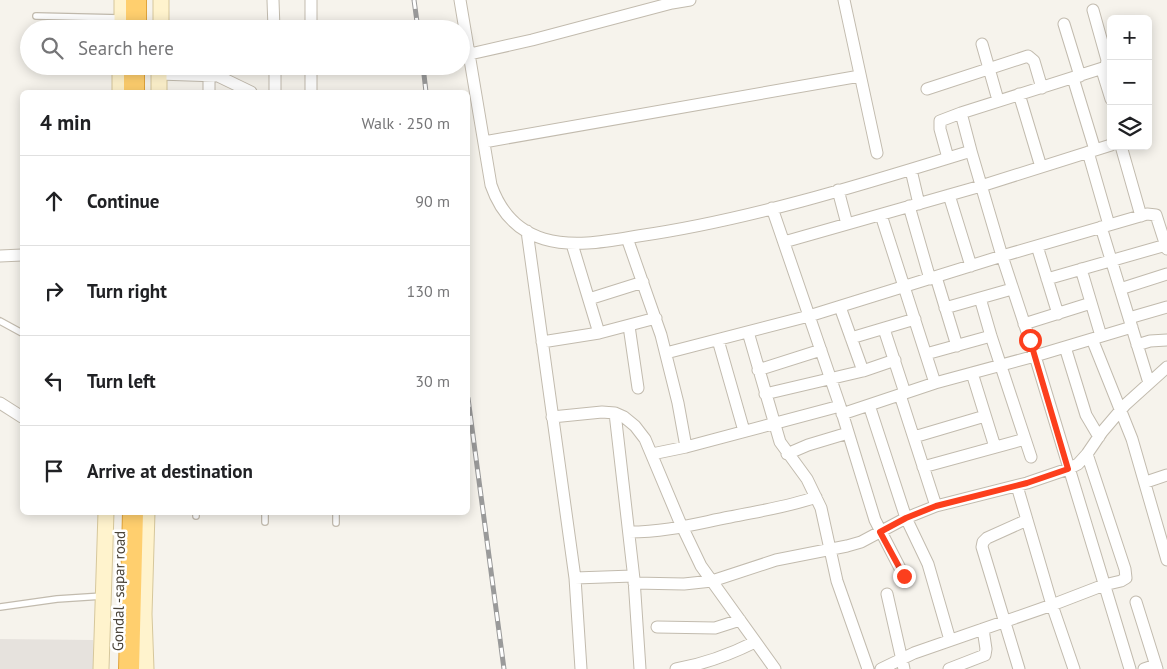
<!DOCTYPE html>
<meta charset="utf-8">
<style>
:root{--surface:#fff;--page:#f6f6f6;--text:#202124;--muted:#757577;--line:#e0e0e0}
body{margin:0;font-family:"PT Sans",sans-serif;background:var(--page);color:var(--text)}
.controls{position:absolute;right:15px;top:15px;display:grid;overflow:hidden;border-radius:8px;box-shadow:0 2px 12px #0003}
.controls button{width:45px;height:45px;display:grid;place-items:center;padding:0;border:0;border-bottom:1px solid var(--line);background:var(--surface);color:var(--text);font:25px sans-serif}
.stop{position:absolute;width:15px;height:15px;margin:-11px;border:4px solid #fc3f1d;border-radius:50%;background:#fff}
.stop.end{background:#fc3f1d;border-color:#fff;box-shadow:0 1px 5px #0008}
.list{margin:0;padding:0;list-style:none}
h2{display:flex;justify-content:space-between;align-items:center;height:65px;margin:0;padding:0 20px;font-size:21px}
h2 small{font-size:16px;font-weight:400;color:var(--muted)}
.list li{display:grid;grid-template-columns:32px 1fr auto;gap:15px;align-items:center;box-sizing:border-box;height:90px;padding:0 20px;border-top:1px solid var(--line)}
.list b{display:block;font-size:19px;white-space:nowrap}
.list em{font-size:16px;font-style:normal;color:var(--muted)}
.icon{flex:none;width:28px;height:28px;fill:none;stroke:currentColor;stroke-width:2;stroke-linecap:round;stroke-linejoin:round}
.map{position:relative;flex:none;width:1167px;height:669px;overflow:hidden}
.search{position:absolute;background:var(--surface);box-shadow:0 2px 12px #0003;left:20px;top:20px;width:450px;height:55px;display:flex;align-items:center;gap:12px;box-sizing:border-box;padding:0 18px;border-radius:28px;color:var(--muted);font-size:19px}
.panel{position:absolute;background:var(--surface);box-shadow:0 2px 12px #0003;left:20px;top:90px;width:450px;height:425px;border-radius:8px}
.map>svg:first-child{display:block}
.industrial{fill:#e6e2dd}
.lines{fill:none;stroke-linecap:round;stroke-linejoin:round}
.lane-casing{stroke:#c2bbae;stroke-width:8}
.street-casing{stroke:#c2bbae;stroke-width:13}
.secondary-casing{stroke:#d6c79b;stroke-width:17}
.highway-casing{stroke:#e0a43c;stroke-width:22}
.lane{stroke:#fff;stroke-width:5.5}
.street{stroke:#fff;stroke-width:11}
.secondary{stroke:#fff3cd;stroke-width:15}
.highway{stroke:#ffcf6e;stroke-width:20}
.rail-casing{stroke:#9a9a9a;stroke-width:5}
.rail{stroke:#fff;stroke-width:3;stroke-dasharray:9;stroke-linecap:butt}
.route{stroke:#fc3f1d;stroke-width:6}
.labels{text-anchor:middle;stroke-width:5;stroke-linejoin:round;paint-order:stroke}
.street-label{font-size:15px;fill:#4b4439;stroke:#fff}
</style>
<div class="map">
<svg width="1167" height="669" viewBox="0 0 1167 669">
<rect width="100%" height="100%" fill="#f6f3ec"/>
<!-- industrial -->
<path class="industrial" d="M 0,639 L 93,640 L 94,669 L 0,669 Z"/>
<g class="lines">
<defs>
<path id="lane" d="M 36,16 L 121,18
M 0,321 L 22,333
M 196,516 L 196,512
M 265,522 L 265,512
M 336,523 L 336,512
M 0,607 L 57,599 L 103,596"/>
<path id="street" d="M 273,0 L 274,29
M 311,0 L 311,29
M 460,0 L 491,185 C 500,211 517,231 544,239 C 574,248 608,241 638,236 C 749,220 864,184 971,151 L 961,113 L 1106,67 L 1107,60 L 1093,10
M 844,0 L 877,153
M 1064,24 L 1080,76
M 982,44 L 998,100
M 470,54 L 532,40 L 672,3 L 690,0
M 275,66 L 275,92
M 311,66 L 311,92
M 1102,70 L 1111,99
M 159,74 L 218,76 L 251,92
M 1073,78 L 1095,150
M 927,89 L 1028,56 L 1034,61 L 1042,88
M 209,92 L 209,74
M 1019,94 L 1041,167
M 484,142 L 860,76
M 1121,146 L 1141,216
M 1088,152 L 1109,225
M 948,158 L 940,129 L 940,121 L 961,113
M 911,170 L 919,204
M 838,190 L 847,224
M 949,195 L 971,266
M 909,206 L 930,279
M 772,208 L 840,406 L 875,520 L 904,576
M 881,215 L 935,383
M 1101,227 L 1149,383
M 527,231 L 575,578 L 581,669
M 627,238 L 661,335 L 678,403 L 686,447
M 784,242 L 981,186 L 1111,145
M 572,244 L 599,333
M 1037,246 L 1058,314
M 0,256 L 22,255
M 1081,269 L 1101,336
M 936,277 L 957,346
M 1047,279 L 1166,245
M 1120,289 L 1167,274
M 980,298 L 991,336 L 1031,457
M 589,299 L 643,282
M 840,307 L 863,371
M 945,308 L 1012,289
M 1129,318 L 1167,307
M 1024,324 L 1091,303
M 629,326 L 638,388
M 884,329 L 905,393
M 748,332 L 780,442 L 807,479 L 821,508 L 837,581 L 868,669
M 851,338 L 915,319
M 1092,339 L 1132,439 L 1167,560
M 718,340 L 744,431
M 542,342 L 599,333 L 656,318
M 1137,345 L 1150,341 L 1167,340
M 1065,347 L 1086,415 L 1099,437
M 666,353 L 809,316 L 1002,256 L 1147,214 L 1156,215 L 1167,249
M 926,354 L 991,336
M 758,370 L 821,350
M 972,373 L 995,447
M 765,394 L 863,371 L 895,360
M 900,395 L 936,506
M 0,403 L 22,417
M 869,405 L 906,518 L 928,564 L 950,640
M 615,413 L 634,579 L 640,669
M 842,414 L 935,383 L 1035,356 L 1002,256 L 971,151
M 552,417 L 602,412 L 615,413 L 624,417 L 635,426 L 645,439 L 679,520 L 701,566 L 775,669
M 914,437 L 985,416
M 652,454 L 686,447 L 840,406
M 787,454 L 808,445 L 848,433
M 923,467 L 1025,439
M 1146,482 L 1167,475
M 1017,486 L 1052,605 L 1074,669
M 629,532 C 666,532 694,524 730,517 C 759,511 788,507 816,497
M 575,578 L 633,576
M 634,583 L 684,584 L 712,581 L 776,560 L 847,546 L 861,542 L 906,518 L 936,506 L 1027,483 L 1068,469 L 1078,464 L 1087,454 L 1102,432 L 1125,405 L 1167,367
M 887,594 L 904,669
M 1136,602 L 1157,669
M 657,627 L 715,628 L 740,620
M 676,669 C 704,664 729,655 755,642
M 881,669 L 914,653 L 1052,605 L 1104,585 L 1121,581 L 1126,578 L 1125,569 L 1087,454
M 949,669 L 985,655 L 986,649 L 983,629
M 1019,669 L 982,547 L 983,542 L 987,538 L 1027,520
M 1130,669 L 1035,356 L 1132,327
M 1144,669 L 1156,665"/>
<path id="secondary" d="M 122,29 L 122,0
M 161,29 L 161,0
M 120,92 L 120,66
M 159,92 L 159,66
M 101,669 L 106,512
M 146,669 L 144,614 L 147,512"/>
<path id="highway" d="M 136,29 L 136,0
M 134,92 L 134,66
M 129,669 L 133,512"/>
</defs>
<!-- lane casing -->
<use href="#lane" class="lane-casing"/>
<!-- street casing -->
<use href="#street" class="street-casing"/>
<!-- secondary casing -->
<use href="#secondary" class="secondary-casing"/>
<!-- highway casing -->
<use href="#highway" class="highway-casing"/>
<!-- lane -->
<use href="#lane" class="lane"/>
<!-- street -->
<use href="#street" class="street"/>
<!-- secondary -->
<use href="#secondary" class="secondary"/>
<!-- highway -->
<use href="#highway" class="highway"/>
<defs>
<path id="rail" d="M 414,0 L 418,29
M 423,66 L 426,92
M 468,398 L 504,669"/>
</defs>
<!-- rail casing -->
<use href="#rail" class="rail-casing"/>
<!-- rail -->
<use href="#rail" class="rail"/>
</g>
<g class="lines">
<!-- route -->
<path class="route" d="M 904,576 L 880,532 L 906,518 L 936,506 L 1027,483 L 1068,469 L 1030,340"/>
</g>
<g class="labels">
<!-- street labels -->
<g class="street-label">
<text transform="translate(119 591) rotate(-89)" y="5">Gondal -sapar road</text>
</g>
</g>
</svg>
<div class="controls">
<button>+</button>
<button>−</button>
<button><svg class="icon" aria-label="layers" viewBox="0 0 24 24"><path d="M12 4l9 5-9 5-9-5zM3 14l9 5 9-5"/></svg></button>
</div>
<div class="stop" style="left:1030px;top:340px"></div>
<div class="stop end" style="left:904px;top:576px"></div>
<div class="search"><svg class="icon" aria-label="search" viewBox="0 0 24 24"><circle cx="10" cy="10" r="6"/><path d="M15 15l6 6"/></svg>Search here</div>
<section class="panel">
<h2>4 min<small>Walk · 250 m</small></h2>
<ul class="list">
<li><svg class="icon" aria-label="ahead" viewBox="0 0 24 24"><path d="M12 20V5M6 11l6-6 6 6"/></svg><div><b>Continue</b></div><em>90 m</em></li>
<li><svg class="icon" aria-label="right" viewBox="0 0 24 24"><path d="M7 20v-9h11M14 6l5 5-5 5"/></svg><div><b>Turn right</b></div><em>130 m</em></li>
<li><svg class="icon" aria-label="left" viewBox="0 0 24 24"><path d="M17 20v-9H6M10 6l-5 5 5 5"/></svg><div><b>Turn left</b></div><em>30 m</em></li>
<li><svg class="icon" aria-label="arrive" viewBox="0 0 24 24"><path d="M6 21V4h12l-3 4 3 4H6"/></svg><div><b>Arrive at destination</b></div></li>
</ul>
</section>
</div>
